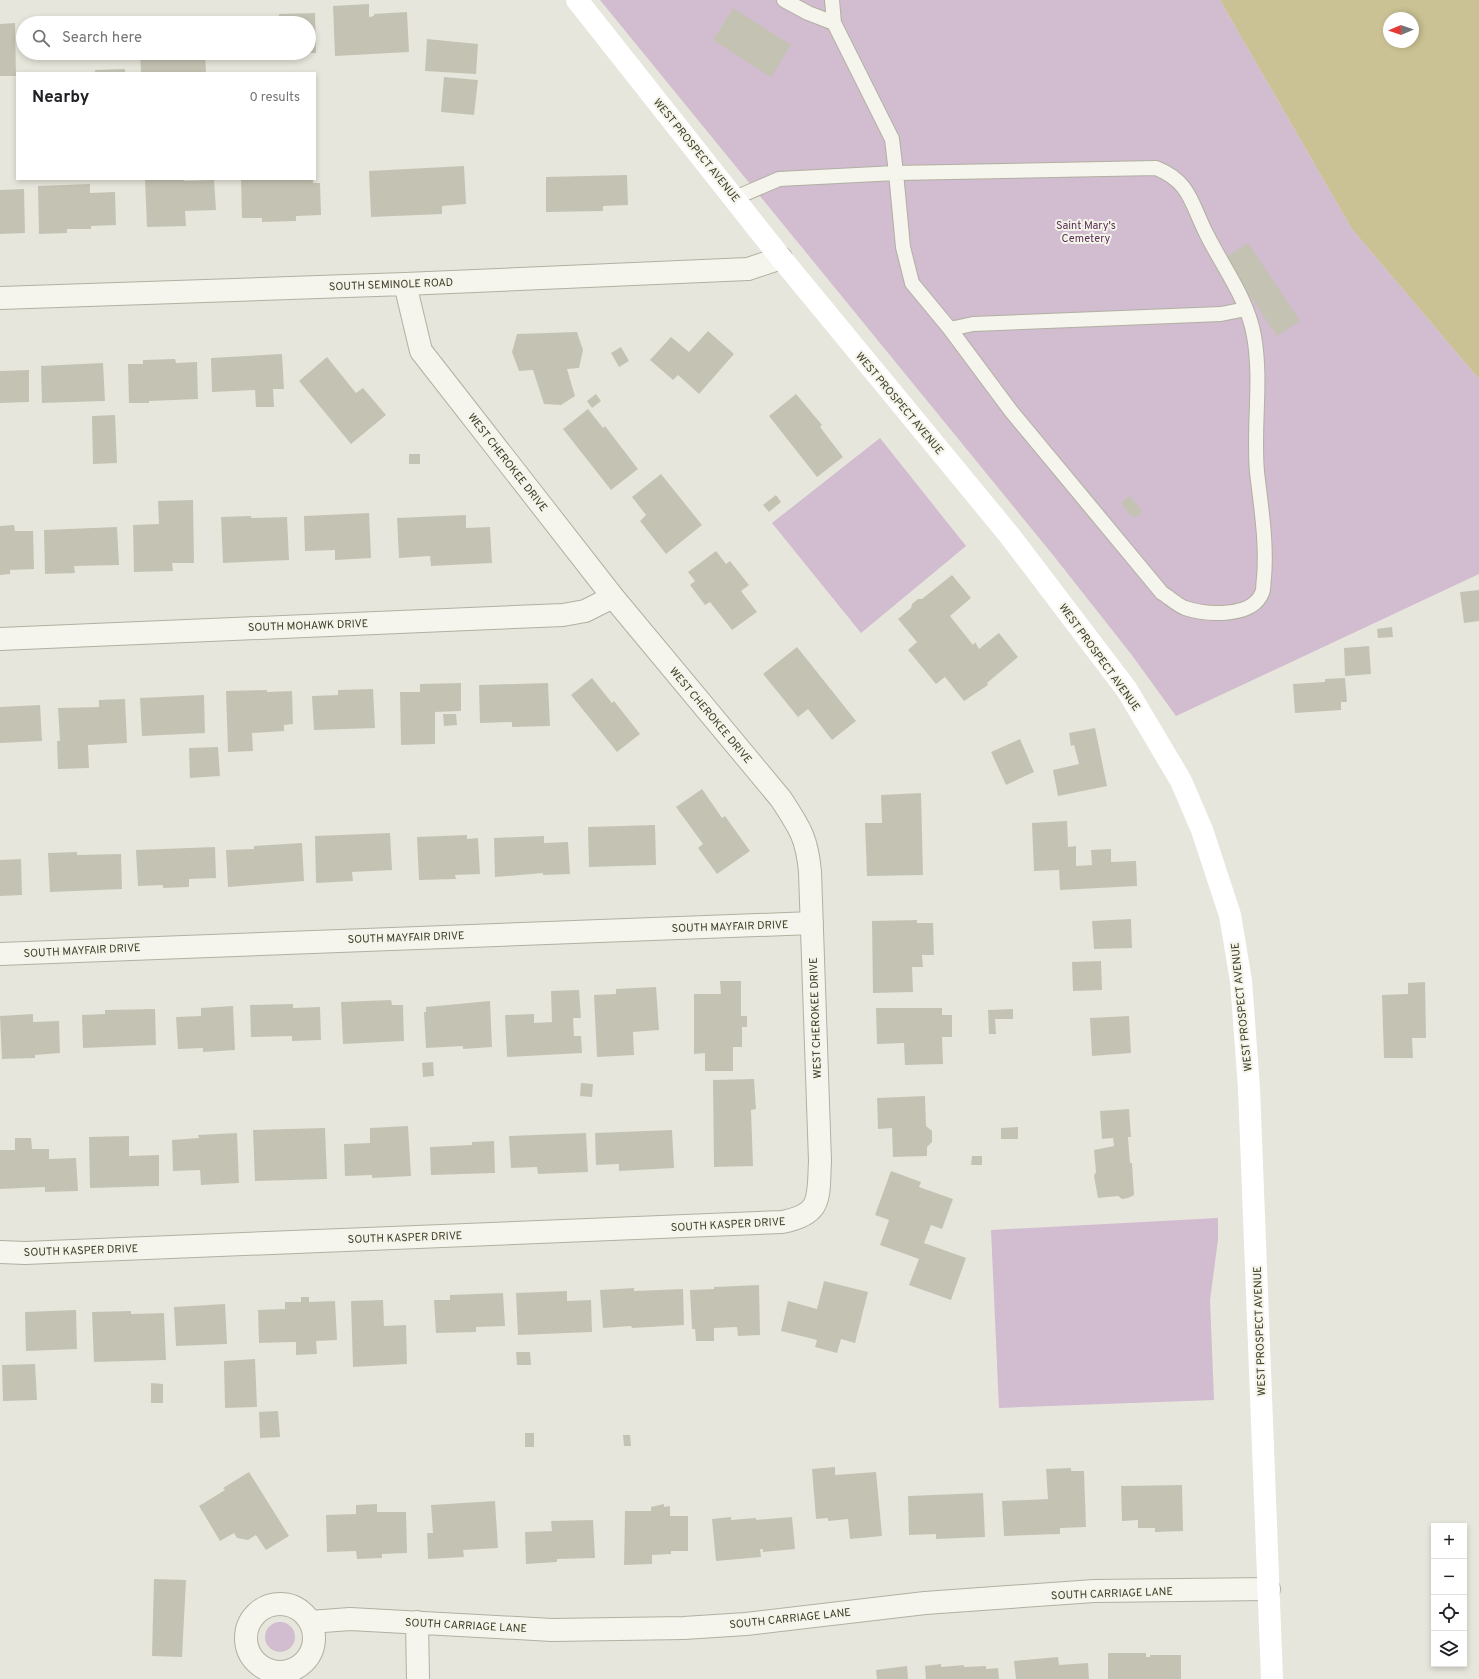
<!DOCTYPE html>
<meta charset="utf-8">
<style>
:root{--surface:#fff;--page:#f6f6f6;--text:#202124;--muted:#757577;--line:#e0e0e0}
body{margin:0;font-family:Overpass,sans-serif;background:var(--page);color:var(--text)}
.controls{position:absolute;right:12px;bottom:12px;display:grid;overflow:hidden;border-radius:0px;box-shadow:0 2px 6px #0003}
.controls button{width:36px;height:36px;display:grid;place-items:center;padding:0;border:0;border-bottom:1px solid var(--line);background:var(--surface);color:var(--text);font:20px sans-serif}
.compass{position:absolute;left:1383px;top:12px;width:36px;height:36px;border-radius:50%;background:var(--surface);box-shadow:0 2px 6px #0003;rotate:268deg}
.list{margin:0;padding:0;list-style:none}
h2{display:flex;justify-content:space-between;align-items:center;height:52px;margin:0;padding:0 16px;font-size:17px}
h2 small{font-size:13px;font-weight:400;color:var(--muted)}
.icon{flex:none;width:22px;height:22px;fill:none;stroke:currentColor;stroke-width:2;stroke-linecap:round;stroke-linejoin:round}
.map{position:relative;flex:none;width:1479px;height:1679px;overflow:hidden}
.search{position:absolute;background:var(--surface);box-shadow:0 2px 6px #0003;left:16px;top:16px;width:300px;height:44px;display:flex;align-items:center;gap:10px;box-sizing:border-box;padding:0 14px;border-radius:22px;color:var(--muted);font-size:15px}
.panel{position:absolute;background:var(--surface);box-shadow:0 2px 6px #0003;left:16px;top:72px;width:300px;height:108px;border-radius:0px}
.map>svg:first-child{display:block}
.green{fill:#d1bcd0}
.water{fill:#cac294;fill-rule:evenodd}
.building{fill:#c4c3b3}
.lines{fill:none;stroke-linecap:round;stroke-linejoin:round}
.lane-casing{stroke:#b1b0a1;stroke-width:16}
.street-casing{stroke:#b1b0a1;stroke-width:24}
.lane{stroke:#f5f5ee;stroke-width:14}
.street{stroke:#f5f5ee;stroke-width:22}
.secondary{stroke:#fff;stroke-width:22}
.labels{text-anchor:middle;stroke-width:4;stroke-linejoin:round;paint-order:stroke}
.street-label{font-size:11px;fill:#3e3d25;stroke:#f5f4eb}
.park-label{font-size:11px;fill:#5a3154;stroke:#f5f4eb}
</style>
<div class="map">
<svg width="1479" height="1679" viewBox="0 0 1479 1679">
<rect width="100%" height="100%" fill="#e7e6dc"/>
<!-- green -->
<path class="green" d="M 600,0 L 1220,0 L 1352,229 L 1479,379 L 1479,574 L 1176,716 L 1131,654 L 1053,555 Z
M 880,438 L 966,546 L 861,633 L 772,523 Z
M 1218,1218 L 1218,1240 L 1210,1300 L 1214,1400 L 999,1408 L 991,1230 Z
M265 1637a15 15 0 1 1 30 0a15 15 0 1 1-30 0Z"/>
<!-- water -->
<path class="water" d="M 1220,0 L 1479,0 L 1479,379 L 1352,229 ZM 1389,18 L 1413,18 L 1413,42 L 1389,42 Z"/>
<!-- building -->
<path class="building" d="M 369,4 L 369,17 L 374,16 L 374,14 L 407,12 L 409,52 L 335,56 L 333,6 Z
M 733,8 L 791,45 L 771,77 L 713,40 Z
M 315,13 L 316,53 L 309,53 L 309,23 L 232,23 L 232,18 L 279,17 L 279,14 Z
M 168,19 L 169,23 L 139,23 L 139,20 Z
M 68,20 L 68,23 L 33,23 L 33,21 Z
M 101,21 L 102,23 L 68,23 L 68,22 Z
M 15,23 L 16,76 L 0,76 L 0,24 Z
M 427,39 L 478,44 L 476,74 L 425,71 Z
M 34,53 L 103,53 L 103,55 L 34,58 Z
M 140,53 L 205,53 L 206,73 L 141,73 Z
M 234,53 L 281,53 L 281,54 L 234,56 Z
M 125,69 L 125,73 L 95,73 L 95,70 Z
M 444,77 L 478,80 L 474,115 L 441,112 Z
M 464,166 L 466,204 L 442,206 L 442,214 L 371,217 L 369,171 Z
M 627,175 L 628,205 L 603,206 L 603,211 L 546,212 L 546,177 Z
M 145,179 L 184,179 L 184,181 L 214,180 L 216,210 L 185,211 L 186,226 L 147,227 Z
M 241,179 L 313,179 L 313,183 L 320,183 L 321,215 L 296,216 L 296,221 L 262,222 L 262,218 L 242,218 Z
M 90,184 L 90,193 L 115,192 L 116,225 L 91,226 L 91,229 L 67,229 L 67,233 L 39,234 L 38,186 Z
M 24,189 L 25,233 L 0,234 L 0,190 Z
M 1248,243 L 1300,321 L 1277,336 L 1225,258 Z
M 708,331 L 734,354 L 699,394 L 678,375 L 673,380 L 650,360 L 671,337 L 689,352 Z
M 577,332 L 583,350 L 579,368 L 567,369 L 575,396 L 561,405 L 544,404 L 533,370 L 519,371 L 512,352 L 517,334 Z
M 621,347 L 629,361 L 619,367 L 611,353 Z
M 282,354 L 284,389 L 273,389 L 274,407 L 256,407 L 255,390 L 212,392 L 211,358 Z
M 327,357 L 356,393 L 363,388 L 386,415 L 351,444 L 299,381 Z
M 175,359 L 176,363 L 197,362 L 198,399 L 149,401 L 149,403 L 129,403 L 128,364 L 143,364 L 143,360 Z
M 103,363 L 105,401 L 42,403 L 41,366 Z
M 29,370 L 29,402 L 0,403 L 0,371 Z
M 596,394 L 601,401 L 592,408 L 587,401 Z
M 796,394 L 822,425 L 820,427 L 843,457 L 817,477 L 769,416 Z
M 588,409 L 603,428 L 605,426 L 638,469 L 611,490 L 563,429 Z
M 115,415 L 117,463 L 93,464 L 92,416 Z
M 409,454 L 420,454 L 420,464 L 409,464 Z
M 661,474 L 702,525 L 666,554 L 640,521 L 646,515 L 632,497 Z
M 776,495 L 781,502 L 769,512 L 763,505 Z
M 1130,496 L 1141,510 L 1141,513 L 1135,518 L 1134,516 L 1132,517 L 1121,503 Z
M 193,500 L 194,563 L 172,563 L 173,571 L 134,572 L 133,525 L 159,524 L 158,501 Z
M 369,513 L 371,558 L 335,560 L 335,550 L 305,551 L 304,516 Z
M 466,515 L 466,528 L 490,527 L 492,563 L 431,566 L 430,556 L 399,558 L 397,518 Z
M 251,516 L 251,518 L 287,517 L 289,560 L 223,563 L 221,517 Z
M 14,525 L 15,531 L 33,531 L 34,569 L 10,570 L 10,574 L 0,575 L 0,526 Z
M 117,527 L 119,565 L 74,566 L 75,573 L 45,574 L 44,530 Z
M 716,551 L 726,564 L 730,561 L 749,585 L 741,591 L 757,612 L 732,630 L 710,602 L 705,605 L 690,585 L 695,581 L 688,572 Z
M 952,575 L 971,598 L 950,616 L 973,645 L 975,642 L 979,649 L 999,633 L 1018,657 L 987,683 L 988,685 L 964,701 L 945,677 L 936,684 L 908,650 L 917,642 L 898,619 L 911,608 L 912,604 L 918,599 L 922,599 Z
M 1479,590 L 1479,621 L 1464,623 L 1460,592 Z
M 1392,627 L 1393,637 L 1378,638 L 1377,629 Z
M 1369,646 L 1371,674 L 1345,676 L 1344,648 Z
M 797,647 L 856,721 L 832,740 L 808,709 L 798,717 L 763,674 Z
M 592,678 L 612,703 L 614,701 L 640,734 L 617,752 L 571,695 Z
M 1345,678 L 1347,702 L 1341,702 L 1341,710 L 1295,713 L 1293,684 L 1325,682 L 1325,679 Z
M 461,683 L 461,711 L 435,712 L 435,744 L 401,745 L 400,692 L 420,692 L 420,684 Z
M 548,683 L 550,726 L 512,727 L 512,722 L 480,723 L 479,685 Z
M 373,689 L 375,728 L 314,730 L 312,696 L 338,695 L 338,690 Z
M 267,690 L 267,692 L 292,691 L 293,724 L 284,725 L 284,731 L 252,733 L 253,751 L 228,752 L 226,691 Z
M 204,695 L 205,733 L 142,736 L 140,698 Z
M 125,699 L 127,743 L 88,745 L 89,768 L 58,769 L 57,741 L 60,741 L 58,708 L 99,707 L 99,700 Z
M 40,705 L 42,741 L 0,743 L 0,707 Z
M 443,714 L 456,714 L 457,725 L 444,726 Z
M 1095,728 L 1107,786 L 1058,796 L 1053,770 L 1079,764 L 1074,745 L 1071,746 L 1069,733 Z
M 1020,739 L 1034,772 L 1006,785 L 991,752 Z
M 218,747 L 220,776 L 190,778 L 189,748 Z
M 702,789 L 722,818 L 725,816 L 750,851 L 717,874 L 698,848 L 703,844 L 676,807 Z
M 921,793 L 923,875 L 867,876 L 865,823 L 882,823 L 881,795 Z
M 1067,821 L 1068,847 L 1076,846 L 1076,866 L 1092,865 L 1091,850 L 1111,849 L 1111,862 L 1136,861 L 1137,886 L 1060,890 L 1059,870 L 1034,871 L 1032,823 Z
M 655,825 L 656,865 L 589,867 L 588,827 Z
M 390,833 L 392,870 L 352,872 L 353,881 L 316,883 L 315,836 Z
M 467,835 L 467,839 L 478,838 L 480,874 L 455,875 L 456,879 L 419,880 L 417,837 Z
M 544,836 L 544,843 L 568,842 L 570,874 L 543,875 L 543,873 L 495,877 L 494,838 Z
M 302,843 L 304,881 L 228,887 L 226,850 L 254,849 L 254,846 Z
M 215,847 L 216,878 L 189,879 L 189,887 L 163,888 L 163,885 L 138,886 L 136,850 Z
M 77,852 L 77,855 L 121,854 L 122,889 L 50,892 L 48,853 Z
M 21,859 L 22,895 L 0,896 L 0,860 Z
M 1131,919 L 1132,948 L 1094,949 L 1092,921 Z
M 917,920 L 917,923 L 933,923 L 934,955 L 922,955 L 923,967 L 912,967 L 913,992 L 873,993 L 872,921 Z
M 1101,961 L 1102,990 L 1073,991 L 1072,962 Z
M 720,981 L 741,981 L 741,1016 L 747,1016 L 747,1027 L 742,1027 L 742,1047 L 733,1047 L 733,1071 L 705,1071 L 705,1053 L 694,1054 L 694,994 L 721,994 Z
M 1425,982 L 1426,1038 L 1412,1038 L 1413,1058 L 1384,1058 L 1382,995 L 1408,994 L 1408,983 Z
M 656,987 L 659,1030 L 633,1032 L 634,1055 L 597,1057 L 594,995 L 616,994 L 616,989 Z
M 579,990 L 581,1018 L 573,1018 L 574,1036 L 581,1036 L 582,1053 L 507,1057 L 505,1015 L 534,1014 L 534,1023 L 552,1022 L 551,991 Z
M 391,1000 L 392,1005 L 403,1005 L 404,1041 L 343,1044 L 341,1002 Z
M 490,1001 L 492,1047 L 463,1049 L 463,1046 L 426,1048 L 424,1012 L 426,1012 L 426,1007 Z
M 293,1004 L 293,1008 L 320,1007 L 321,1040 L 292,1041 L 292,1036 L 251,1037 L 250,1005 Z
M 233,1006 L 235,1050 L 203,1052 L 203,1048 L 178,1049 L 176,1017 L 201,1016 L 201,1008 Z
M 876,1008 L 942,1008 L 942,1015 L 952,1015 L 952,1037 L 942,1037 L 943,1064 L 905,1065 L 904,1043 L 877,1044 Z
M 155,1009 L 156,1045 L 83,1048 L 82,1015 L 105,1014 L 105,1010 Z
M 1013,1009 L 1013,1019 L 995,1019 L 996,1034 L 989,1034 L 988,1010 Z
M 33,1014 L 33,1022 L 59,1021 L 60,1053 L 35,1055 L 35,1058 L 2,1059 L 0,1016 Z
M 1129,1016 L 1131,1053 L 1092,1056 L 1090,1018 Z
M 433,1062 L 434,1076 L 423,1077 L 422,1063 Z
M 754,1079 L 756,1109 L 751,1110 L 753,1166 L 714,1167 L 713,1080 Z
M 581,1083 L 593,1084 L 592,1097 L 580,1096 Z
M 925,1096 L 926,1126 L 932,1131 L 932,1142 L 927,1147 L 927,1156 L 893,1157 L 892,1128 L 878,1129 L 877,1098 Z
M 1129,1109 L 1131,1137 L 1128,1137 L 1130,1163 L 1132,1163 L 1134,1195 L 1128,1198 L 1122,1199 L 1118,1196 L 1098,1198 L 1094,1176 L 1096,1172 L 1094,1150 L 1114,1146 L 1113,1138 L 1102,1139 L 1100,1111 Z
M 408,1126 L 411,1176 L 372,1178 L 372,1175 L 345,1176 L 344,1144 L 370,1143 L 370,1128 Z
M 1018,1127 L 1018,1139 L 1001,1139 L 1001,1128 Z
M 325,1128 L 327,1179 L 255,1181 L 253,1130 Z
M 672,1130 L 674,1168 L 619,1171 L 619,1164 L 596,1165 L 595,1133 Z
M 237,1133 L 239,1183 L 201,1185 L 200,1170 L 173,1171 L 172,1140 L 199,1138 L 198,1135 Z
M 586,1133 L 588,1172 L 538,1174 L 537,1167 L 511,1168 L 509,1136 Z
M 129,1136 L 129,1156 L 159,1155 L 159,1186 L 90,1188 L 89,1137 Z
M 15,1138 L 31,1138 L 32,1149 L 49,1149 L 49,1159 L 76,1158 L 78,1191 L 45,1192 L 45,1187 L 0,1189 L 0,1150 L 15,1150 Z
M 494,1141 L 495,1173 L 431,1175 L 430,1147 L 472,1145 L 472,1142 Z
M 972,1156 L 982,1156 L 982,1165 L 971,1165 Z
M 891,1171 L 921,1182 L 919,1187 L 953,1199 L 942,1229 L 931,1225 L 924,1243 L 966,1258 L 951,1300 L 909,1285 L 919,1259 L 880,1245 L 889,1220 L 875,1215 Z
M 824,1281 L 868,1292 L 855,1343 L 841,1339 L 837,1353 L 815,1347 L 817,1340 L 781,1331 L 788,1301 L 817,1309 Z
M 759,1285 L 760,1335 L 738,1336 L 737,1327 L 714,1328 L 714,1341 L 696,1341 L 695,1329 L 692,1329 L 690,1290 L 714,1289 L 714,1287 Z
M 634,1288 L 634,1291 L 683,1289 L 684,1325 L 632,1328 L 631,1326 L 603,1328 L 600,1290 Z
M 567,1291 L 567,1301 L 591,1300 L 592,1332 L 518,1335 L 516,1293 Z
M 503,1293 L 505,1326 L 476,1327 L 476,1332 L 436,1333 L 434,1300 L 450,1300 L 450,1295 Z
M 301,1297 L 309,1297 L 309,1302 L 335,1301 L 337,1340 L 316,1341 L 317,1354 L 296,1355 L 296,1342 L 259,1343 L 258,1310 L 285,1309 L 285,1302 L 301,1302 Z
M 383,1300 L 384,1326 L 406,1325 L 407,1364 L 353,1367 L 351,1301 Z
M 225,1304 L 227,1344 L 176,1346 L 174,1307 Z
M 76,1310 L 77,1349 L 26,1351 L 25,1312 Z
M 131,1311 L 131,1314 L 164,1313 L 166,1360 L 94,1362 L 92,1312 Z
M 516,1352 L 530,1352 L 531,1365 L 517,1365 Z
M 255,1359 L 257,1407 L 225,1408 L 224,1361 Z
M 35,1364 L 37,1400 L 3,1401 L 2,1365 Z
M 151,1383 L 163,1384 L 163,1403 L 151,1403 Z
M 278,1411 L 280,1437 L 260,1438 L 259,1412 Z
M 525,1433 L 534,1433 L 534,1447 L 525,1447 Z
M 623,1435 L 630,1435 L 631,1446 L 624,1446 Z
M 835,1467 L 835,1475 L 876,1472 L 882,1536 L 850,1539 L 848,1519 L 828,1521 L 828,1518 L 816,1519 L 812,1469 Z
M 1071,1468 L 1071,1471 L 1084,1471 L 1086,1527 L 1060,1528 L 1060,1534 L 1004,1536 L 1002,1501 L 1048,1499 L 1046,1469 Z
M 249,1472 L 289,1536 L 266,1550 L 256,1535 L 248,1540 L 237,1538 L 234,1533 L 220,1541 L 199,1506 L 225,1490 L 223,1488 Z
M 1182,1485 L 1183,1531 L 1155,1532 L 1155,1528 L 1138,1528 L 1138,1520 L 1122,1521 L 1121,1486 Z
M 983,1493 L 985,1537 L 936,1539 L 936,1534 L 909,1535 L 908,1496 Z
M 495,1501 L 498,1548 L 463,1550 L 464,1557 L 428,1559 L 427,1533 L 433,1533 L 431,1505 Z
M 377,1504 L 377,1512 L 406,1512 L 407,1553 L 382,1554 L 382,1558 L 357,1559 L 356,1551 L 327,1552 L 326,1515 L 356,1514 L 356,1505 Z
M 664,1504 L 664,1507 L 670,1506 L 670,1516 L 688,1516 L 688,1551 L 671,1551 L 671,1554 L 652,1555 L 652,1564 L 624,1565 L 625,1511 L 651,1511 L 651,1507 Z
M 731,1517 L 731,1520 L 756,1518 L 756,1520 L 792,1517 L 795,1549 L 763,1552 L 763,1549 L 760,1549 L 761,1557 L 716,1561 L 712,1519 Z
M 593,1520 L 595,1558 L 557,1559 L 557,1562 L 526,1564 L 525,1532 L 552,1531 L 551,1521 Z
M 154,1579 L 186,1580 L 182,1657 L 152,1656 Z
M 1108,1653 L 1146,1653 L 1146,1657 L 1150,1657 L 1150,1655 L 1181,1655 L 1181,1679 L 1108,1679 Z
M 1058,1657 L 1059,1665 L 1088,1663 L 1089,1679 L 1016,1679 L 1014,1661 Z
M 941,1664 L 941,1667 L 964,1665 L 964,1667 L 986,1666 L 986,1669 L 998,1668 L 999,1679 L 926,1679 L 925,1666 Z
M 907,1666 L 908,1679 L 877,1679 L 876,1670 Z"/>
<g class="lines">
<defs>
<path id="lane" d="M 784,0 L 808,13 L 834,23
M 735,198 L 779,179 L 896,173 L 903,247 L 912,283 L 950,329 L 1011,411 L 1162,593 C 1169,597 1177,605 1185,608 C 1206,615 1252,618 1262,593 C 1264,589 1263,582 1264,578 C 1267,543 1261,507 1257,472 C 1253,427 1262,381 1254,336 C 1248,300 1223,267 1207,235 C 1191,204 1191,182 1156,168 L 896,173 L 892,139 L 834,23 L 832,0
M 950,329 L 973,324 L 1221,314 L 1246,309"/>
<path id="street" d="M 0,298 L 405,284 L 748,269 L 781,258
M 0,639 L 563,615 L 585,611 L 613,597
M 0,954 L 812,923
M 0,1252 L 25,1253 L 782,1222 C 823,1214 818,1198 820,1161 L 810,872 C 807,837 799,827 781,799 L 613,597 L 421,351 L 405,284
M246 1638a34 34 0 1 1 68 0a34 34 0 1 1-68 0Z
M 310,1622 L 350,1619 L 552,1630 L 684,1628 L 746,1624 L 925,1603 L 1094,1591 L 1269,1589
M 417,1622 L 418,1679"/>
</defs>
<!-- lane casing -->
<use href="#lane" class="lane-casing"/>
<!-- street casing -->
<use href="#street" class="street-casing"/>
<!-- lane -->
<use href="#lane" class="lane"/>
<!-- street -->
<use href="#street" class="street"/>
<!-- secondary -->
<path class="secondary" d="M 577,0 L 781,258 L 1010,536 L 1127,690 L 1181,781 L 1202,830 L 1230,915 L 1241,981 L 1249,1088 L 1272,1679"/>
</g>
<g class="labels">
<!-- street labels -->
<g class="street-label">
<text transform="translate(697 150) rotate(51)" y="4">WEST PROSPECT AVENUE</text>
<text transform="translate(391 284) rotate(-2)" y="4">SOUTH SEMINOLE ROAD</text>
<text transform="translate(900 403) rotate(50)" y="4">WEST PROSPECT AVENUE</text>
<text transform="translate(508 462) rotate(52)" y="4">WEST CHEROKEE DRIVE</text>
<text transform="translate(308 625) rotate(-2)" y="4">SOUTH MOHAWK DRIVE</text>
<text transform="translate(1100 657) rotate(54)" y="4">WEST PROSPECT AVENUE</text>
<text transform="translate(711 715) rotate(50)" y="4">WEST CHEROKEE DRIVE</text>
<text transform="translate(730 926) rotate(-2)" y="4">SOUTH MAYFAIR DRIVE</text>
<text transform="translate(406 937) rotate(-2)" y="4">SOUTH MAYFAIR DRIVE</text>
<text transform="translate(82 950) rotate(-3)" y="4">SOUTH MAYFAIR DRIVE</text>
<text transform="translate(1241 1007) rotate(-96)" y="4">WEST PROSPECT AVENUE</text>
<text transform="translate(815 1018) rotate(-92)" y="4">WEST CHEROKEE DRIVE</text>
<text transform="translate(728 1224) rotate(-3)" y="4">SOUTH KASPER DRIVE</text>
<text transform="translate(405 1237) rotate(-2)" y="4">SOUTH KASPER DRIVE</text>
<text transform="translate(81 1250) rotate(-2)" y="4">SOUTH KASPER DRIVE</text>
<text transform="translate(1259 1331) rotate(-92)" y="4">WEST PROSPECT AVENUE</text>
<text transform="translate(1112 1593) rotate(-2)" y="4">SOUTH CARRIAGE LANE</text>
<text transform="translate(790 1618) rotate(-6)" y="4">SOUTH CARRIAGE LANE</text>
<text transform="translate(466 1625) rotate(3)" y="4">SOUTH CARRIAGE LANE</text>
</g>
<!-- park labels -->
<g class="park-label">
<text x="1086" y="229">Saint Mary's<tspan x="1086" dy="13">Cemetery</tspan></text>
</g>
</g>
</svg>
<div class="controls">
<button>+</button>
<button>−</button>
<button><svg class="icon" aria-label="locate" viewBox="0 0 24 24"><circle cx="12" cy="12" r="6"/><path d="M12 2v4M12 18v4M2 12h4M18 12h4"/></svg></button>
<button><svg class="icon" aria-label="layers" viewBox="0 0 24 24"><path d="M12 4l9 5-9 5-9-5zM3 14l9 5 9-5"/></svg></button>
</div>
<svg class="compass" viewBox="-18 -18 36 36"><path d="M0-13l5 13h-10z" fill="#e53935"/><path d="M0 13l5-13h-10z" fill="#757577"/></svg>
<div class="search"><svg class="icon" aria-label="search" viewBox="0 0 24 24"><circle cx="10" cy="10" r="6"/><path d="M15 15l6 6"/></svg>Search here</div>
<section class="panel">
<h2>Nearby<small>0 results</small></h2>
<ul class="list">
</ul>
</section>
</div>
